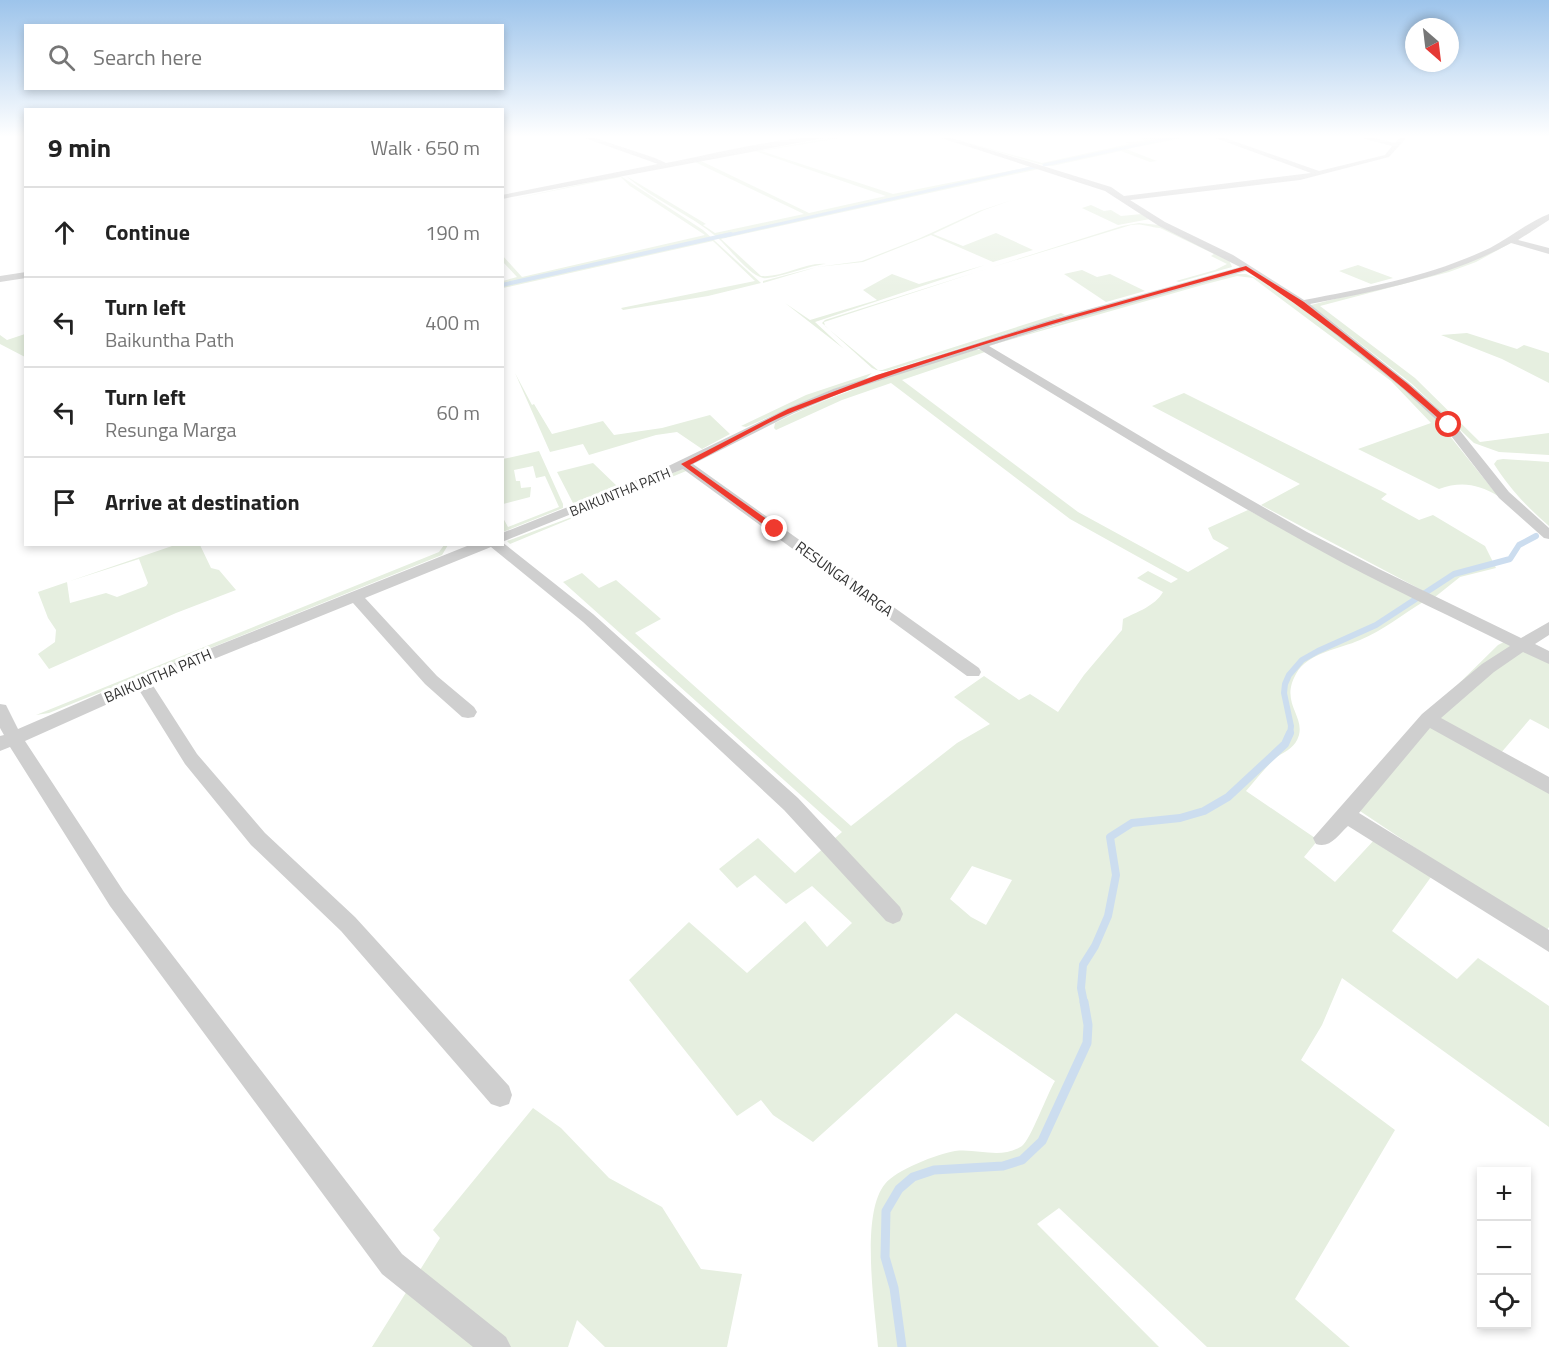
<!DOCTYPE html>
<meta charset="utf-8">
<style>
:root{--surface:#fff;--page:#f6f6f6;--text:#222;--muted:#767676;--line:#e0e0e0}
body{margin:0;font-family:"Titillium Web",sans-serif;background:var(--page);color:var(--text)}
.controls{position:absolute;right:18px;bottom:18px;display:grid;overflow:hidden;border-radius:0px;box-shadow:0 3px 9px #0003}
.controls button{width:54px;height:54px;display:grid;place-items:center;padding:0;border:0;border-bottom:2px solid var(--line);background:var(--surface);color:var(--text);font:30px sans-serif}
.compass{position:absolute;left:1405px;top:18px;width:54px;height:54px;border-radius:50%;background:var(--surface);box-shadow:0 3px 9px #0003;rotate:152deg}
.stop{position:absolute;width:18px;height:18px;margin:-14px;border:4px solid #ef3a2e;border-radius:50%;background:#fff}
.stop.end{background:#ef3a2e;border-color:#fff;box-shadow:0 2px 6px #0008}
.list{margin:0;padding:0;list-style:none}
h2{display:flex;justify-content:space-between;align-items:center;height:78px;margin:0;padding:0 24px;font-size:26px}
h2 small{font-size:20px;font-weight:400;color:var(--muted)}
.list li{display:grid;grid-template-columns:39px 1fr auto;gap:18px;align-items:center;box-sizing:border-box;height:90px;padding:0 24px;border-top:2px solid var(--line)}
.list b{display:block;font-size:22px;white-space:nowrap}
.list p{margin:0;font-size:20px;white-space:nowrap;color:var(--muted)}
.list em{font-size:20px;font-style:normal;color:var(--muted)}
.icon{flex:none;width:33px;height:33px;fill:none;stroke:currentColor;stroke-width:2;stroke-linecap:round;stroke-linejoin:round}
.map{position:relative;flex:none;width:1549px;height:1347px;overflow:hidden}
.search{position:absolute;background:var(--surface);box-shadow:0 3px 9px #0003;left:24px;top:24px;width:480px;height:66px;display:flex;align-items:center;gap:15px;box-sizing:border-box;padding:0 21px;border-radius:0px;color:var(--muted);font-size:22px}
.panel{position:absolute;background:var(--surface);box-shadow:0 3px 9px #0003;left:24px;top:108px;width:480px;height:438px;border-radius:0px}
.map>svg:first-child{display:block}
.green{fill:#e6efe0;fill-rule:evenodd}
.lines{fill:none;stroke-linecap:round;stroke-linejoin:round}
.stream-far4{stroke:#ccddef;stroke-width:3}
.stream-far3{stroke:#ccddef;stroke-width:4}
.stream-far2{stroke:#ccddef;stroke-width:6}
.stream-far1{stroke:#ccddef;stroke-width:8}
.stream{stroke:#ccddef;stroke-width:9}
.minor{fill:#cfcfcf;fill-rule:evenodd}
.route{fill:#ef3a2e}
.labels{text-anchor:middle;stroke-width:6;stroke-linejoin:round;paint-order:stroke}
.far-street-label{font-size:14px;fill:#323232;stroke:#fff}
.street-label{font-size:15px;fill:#323232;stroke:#fff}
</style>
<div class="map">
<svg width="1549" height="1347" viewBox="0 0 1549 1347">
<rect width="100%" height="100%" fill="#fff"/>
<!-- green -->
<path class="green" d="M 842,136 L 854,136 L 761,151 L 893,194 L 1030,167 L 1039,169 L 721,239 L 761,276 C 783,278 804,262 826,264 C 810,265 774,280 763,278 C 749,275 729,248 718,238 C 690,214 653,200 626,176 L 658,169 L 626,176 L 706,224 L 703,225 L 715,233 L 804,214 L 695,162 ZM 755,151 L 886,196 L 809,213 L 701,161 Z
M 944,136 L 1042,163 L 1129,144 L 1125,142 L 1144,141 L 1141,139 L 1147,137 L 1143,136 L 1194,136 L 1126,149 L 1157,161 L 1150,162 L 1121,151 L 1052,166 L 1039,164 Z
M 620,176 L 622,177 L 703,230 L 761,283 L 708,296 L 623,310 L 621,308 L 755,281 L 713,241 L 503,288 L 503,281 L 517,277 L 503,262 L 502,255 L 522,277 L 705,235 L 630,186 L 621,177 L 503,201 Z
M 1012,200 L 984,210 L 933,234 L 963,246 L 996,233 L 1033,250 L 993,262 L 931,235 L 863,262 L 817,267 L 763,283 L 763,281 L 817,267 L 862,261 L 918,239 L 979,211 Z
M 1091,205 L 1104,211 L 1111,210 L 1121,216 L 1142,214 L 1150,219 L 1118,225 L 1082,208 Z
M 1139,223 L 1159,225 L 1229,260 L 1232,267 L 1179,282 L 1176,281 L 1215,270 L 1227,264 L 1211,256 L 1214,254 L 1160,228 C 1149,227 1142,223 1131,225 L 983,270 L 824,322 L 825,326 L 879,371 L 1061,313 L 1065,315 L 887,371 C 882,371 877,371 872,368 L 822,323 L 825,320 L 1122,226 Z
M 1529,232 L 1531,232 L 1476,262 L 1449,272 L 1320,306 L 1415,378 L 1480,442 L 1549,433 L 1549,455 L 1499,452 L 1474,443 L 1412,384 L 1311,305 L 1445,271 Z
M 985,265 L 815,322 L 844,349 L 785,303 L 810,320 L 877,300 L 863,290 L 892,274 L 919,284 Z
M 1358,265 L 1393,278 L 1371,284 L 1339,271 Z
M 1082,270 L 1097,277 L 1110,274 L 1145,291 L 1106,302 L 1064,274 Z
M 1234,274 L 1246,274 L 1259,279 L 1314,317 L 1399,383 L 1425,407 L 1445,430 L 1498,496 C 1478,484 1461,481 1439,489 L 1358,449 L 1431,423 L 1391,381 L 1253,278 L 1237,276 L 1206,284 L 988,346 L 1134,301 Z
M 1467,333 L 1517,349 L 1524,345 L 1549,353 L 1549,383 L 1502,359 L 1441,335 Z
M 25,334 L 25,357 L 0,344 L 0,335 L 7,340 Z
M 975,350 L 985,350 L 985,352 L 902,380 L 1078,512 L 1188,572 L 1229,548 L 1213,539 L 1208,528 L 1248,510 L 1423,602 C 1403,614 1382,631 1360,640 C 1340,649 1308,652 1296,674 C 1280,702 1304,715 1299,735 C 1295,748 1287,750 1277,757 C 1266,766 1256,780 1246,791 L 1318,840 L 1304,857 L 1335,882 L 1376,838 L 1431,877 L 1392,931 L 1457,979 L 1478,958 L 1549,1006 L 1549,1127 L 1342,978 L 1322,1025 L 1301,1060 L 1395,1130 L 1295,1299 L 1350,1347 L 1207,1347 L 1059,1208 L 1037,1224 L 1159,1347 L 878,1347 C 875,1308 860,1214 885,1184 C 896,1170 937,1154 955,1151 C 978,1148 1000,1160 1022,1146 C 1031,1139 1047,1094 1055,1081 L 956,1013 L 813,1142 L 773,1115 L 761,1100 L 737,1116 L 629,980 L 689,922 L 747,973 L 805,921 L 827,947 L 852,923 L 812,886 L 786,904 L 755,875 L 737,888 L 719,869 L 758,838 L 795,873 L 842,832 L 563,582 L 582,573 L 599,588 L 616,580 L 661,619 L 635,633 L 851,826 L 957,743 L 990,724 L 954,697 L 984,676 L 1019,700 L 1030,694 L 1058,712 L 1084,675 L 1122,630 L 1123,619 C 1137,612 1155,606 1163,592 L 1137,578 L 1148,571 L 1171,583 L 1178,579 L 1070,519 L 891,383 L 842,400 L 776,430 L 774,428 L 775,423 C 839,391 907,371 975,350 ZM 972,866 L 1012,880 L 986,925 L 971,917 L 950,899 Z
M 515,373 L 532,405 L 534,404 L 552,434 L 603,421 L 614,435 L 662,428 L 710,415 L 730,434 L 702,449 L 677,432 L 656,435 L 589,455 L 583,444 L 550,452 Z
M 872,373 L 865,379 L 831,390 L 746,427 L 741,426 L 806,395 Z
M 1184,393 L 1387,494 L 1381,499 L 1419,520 L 1433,515 L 1485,546 L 1496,568 L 1460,577 L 1435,597 L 1261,505 L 1300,484 L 1152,406 Z
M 539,451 L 563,504 L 563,508 L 503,532 L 502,516 L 508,527 L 559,507 L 545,476 L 536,478 L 533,466 L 514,470 L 516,481 L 520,481 L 521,488 L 531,487 L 530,497 L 503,504 L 503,459 Z
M 1503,459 L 1549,462 L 1549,526 C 1527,507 1510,489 1494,464 L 1497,460 Z
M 593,463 L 619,488 L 573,503 L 557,472 Z
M 689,466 L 691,469 L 510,544 L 507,541 L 580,514 Z
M 175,545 L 200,545 L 211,568 L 219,570 L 236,590 L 176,613 L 49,669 L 38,654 L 55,642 L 56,630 L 48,618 L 38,592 L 0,605 ZM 139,559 L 148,583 L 146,586 L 117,597 L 106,593 L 70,603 L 67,582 Z
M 444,545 L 448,545 L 442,555 L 49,713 L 36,715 L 439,552 Z
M 1506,641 L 1549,663 L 1549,729 L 1530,719 L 1500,754 L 1441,720 L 1435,707 L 1498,645 Z
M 1426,724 L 1549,790 L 1549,927 L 1544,934 L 1357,809 Z
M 533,1108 L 561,1128 L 609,1178 L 662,1207 L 701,1269 L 742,1274 L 727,1347 L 605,1347 L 577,1320 L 568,1347 L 372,1347 L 440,1238 L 433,1230 Z"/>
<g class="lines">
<!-- stream-far4 -->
<path class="stream-far4" d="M 1044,165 L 1180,136
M 725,236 L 1035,167"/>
<!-- stream-far3 -->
<path class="stream-far3" d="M 502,285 L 731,234"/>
<!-- stream-far2 -->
<path class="stream-far2" d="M 1290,735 L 1291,726 L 1284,693 L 1285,684 L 1289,675 L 1302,660 L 1318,651 L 1376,625 L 1454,574 L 1510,559 L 1519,545 L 1536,536"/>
<!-- stream-far1 -->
<path class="stream-far1" d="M 1084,1003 L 1081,988 L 1083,965 L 1095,946 L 1108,916 L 1116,875 L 1110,837 L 1132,823 L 1180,818 L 1204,811 L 1228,797 L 1285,744 L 1290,733"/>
<!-- stream -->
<path class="stream" d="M 902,1347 L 894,1288 L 885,1257 L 886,1211 L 899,1189 L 913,1177 L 934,1170 L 1003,1166 L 1022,1160 L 1042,1141 L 1087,1043 L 1088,1025 L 1084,1002"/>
<!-- minor -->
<path class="minor" d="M 579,136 L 589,136 L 655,158 L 666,163 C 719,153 782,136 835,136 L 502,199 L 502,195 L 658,164 Z
M 935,136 L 945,136 L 1111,187 L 1124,196 L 1311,173 L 1210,136 L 1219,136 L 1319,171 L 1385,155 L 1392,146 L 1354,136 L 1366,136 L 1395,143 L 1401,136 L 1408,136 L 1389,157 L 1300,180 L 1130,200 L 1165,222 L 1233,255 L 1304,300 C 1367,288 1431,276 1490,248 C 1510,238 1528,222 1549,214 L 1549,220 L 1518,240 L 1549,248 L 1549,254 L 1511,243 C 1449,277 1379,291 1310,304 L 1410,384 L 1453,422 L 1509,492 L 1549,528 L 1549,539 L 1544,538 L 1499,498 L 1445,428 L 1402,388 L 1299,305 L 1246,271 L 1054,325 L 989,346 L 1167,452 L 1307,532 L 1379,569 L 1521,638 L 1549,622 L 1549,635 L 1535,644 L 1549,651 L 1549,664 L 1523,652 L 1494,672 L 1441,718 L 1549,777 L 1549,794 L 1430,728 L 1359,813 L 1549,930 L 1549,952 L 1348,826 C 1338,835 1330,849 1316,844 L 1313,838 L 1422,714 L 1482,664 L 1510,646 C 1454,618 1398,592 1343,563 C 1219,496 1099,422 979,349 L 841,393 L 794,413 L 693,464 L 979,668 L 981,672 L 979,676 L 967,676 L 683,469 L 502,542 L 502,533 L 654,473 L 786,409 L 833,389 L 1046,321 L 1240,267 L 1159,226 L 1105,191 Z
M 26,272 L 26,278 L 0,282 L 0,276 Z
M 502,542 L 593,614 L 798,798 L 900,907 L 903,914 L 900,921 L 893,924 L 886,921 L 784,810 L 583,622 L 491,547 L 365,598 L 437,676 L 474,707 L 477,712 L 474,717 L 468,718 L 462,717 L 425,684 L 353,603 L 152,684 L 197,754 L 265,833 L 355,917 L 509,1086 L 512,1095 L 509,1104 L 500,1107 L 491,1104 L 341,931 L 251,845 L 185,764 L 139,690 L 25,741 L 124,892 L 402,1254 L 506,1337 L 511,1347 L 473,1347 L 382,1274 L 110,906 L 10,747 L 0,751 L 0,736 L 4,735 L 0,728 L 0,704 L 6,705 L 18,729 L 136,678 L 472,544 L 502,544 Z"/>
</g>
<!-- sky -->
<linearGradient id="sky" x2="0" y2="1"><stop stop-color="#9dc4eb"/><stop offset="0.42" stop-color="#fff"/><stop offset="1" stop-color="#fff" stop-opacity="0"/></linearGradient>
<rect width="1549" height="325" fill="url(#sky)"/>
<!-- route -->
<path class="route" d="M 1246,266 L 1304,302 L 1408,384 L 1452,423 L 1452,426 L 1447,426 C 1383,369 1317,316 1245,270 C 1094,312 941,352 795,411 C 759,426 725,447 690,465 L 778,527 L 778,531 L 772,531 L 681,464 L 788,409 L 877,375 L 1048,322 Z"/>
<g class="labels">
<!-- far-street labels -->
<g class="far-street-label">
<text transform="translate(620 492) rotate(-22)" y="5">BAIKUNTHA PATH</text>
</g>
<!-- street labels -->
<g class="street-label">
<text transform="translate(844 579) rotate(36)" y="5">RESUNGA MARGA</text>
<text transform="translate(158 676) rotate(-23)" y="5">BAIKUNTHA PATH</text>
</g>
</g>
</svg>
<div class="controls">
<button>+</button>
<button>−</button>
<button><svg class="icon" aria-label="locate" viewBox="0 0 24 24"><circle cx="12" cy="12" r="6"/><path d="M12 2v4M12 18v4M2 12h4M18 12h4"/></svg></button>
</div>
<svg class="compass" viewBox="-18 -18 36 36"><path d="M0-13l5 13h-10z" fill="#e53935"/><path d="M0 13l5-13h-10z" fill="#767676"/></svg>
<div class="stop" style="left:1449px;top:425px"></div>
<div class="stop end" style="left:775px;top:529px"></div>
<div class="search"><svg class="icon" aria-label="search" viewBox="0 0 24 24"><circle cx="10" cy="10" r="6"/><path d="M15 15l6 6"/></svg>Search here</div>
<section class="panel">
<h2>9 min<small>Walk · 650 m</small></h2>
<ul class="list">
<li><svg class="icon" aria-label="ahead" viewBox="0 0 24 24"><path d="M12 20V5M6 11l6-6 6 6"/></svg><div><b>Continue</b></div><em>190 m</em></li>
<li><svg class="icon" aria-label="left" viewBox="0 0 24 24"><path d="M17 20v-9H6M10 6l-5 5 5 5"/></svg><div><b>Turn left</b><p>Baikuntha Path</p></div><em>400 m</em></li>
<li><svg class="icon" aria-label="left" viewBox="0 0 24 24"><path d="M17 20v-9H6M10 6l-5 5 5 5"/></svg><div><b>Turn left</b><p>Resunga Marga</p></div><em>60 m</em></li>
<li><svg class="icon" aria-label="arrive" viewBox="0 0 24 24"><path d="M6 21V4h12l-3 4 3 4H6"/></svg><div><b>Arrive at destination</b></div></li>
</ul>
</section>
</div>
